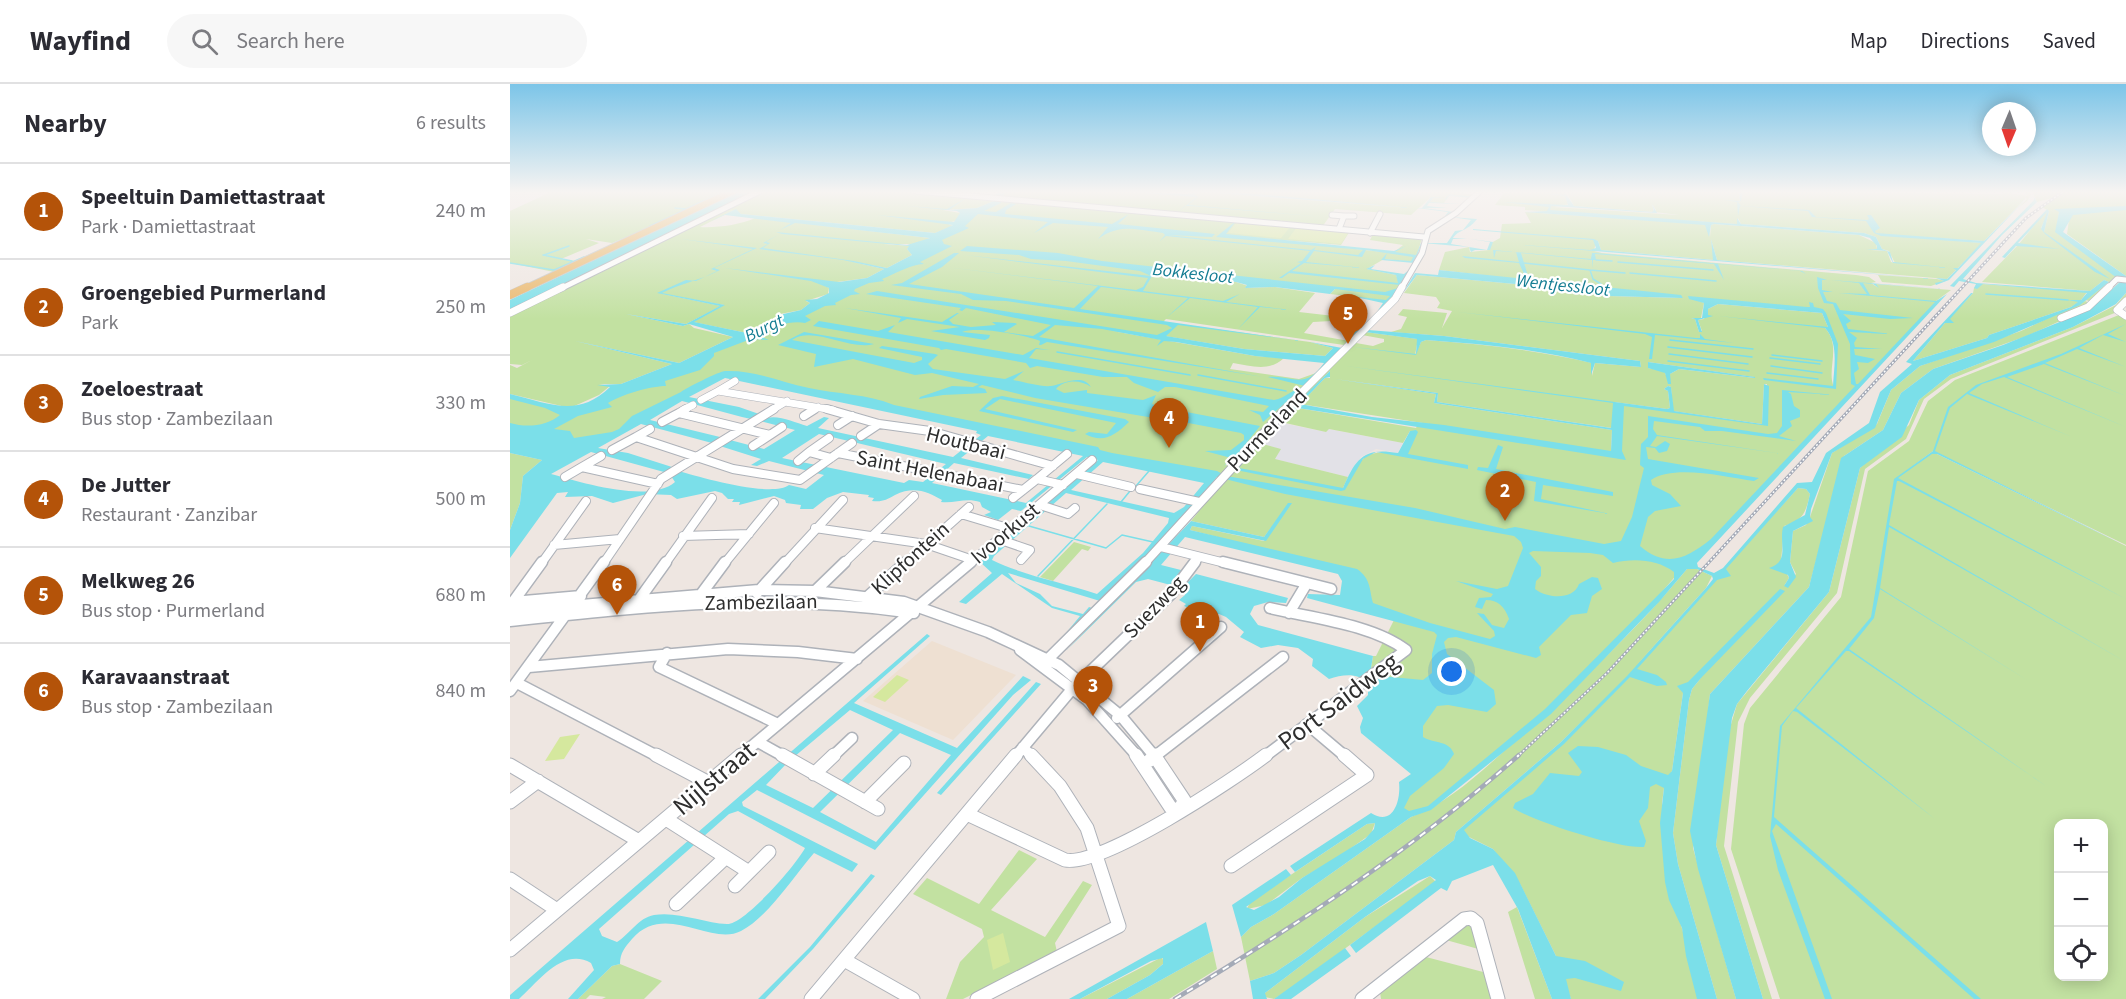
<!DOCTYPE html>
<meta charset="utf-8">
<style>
:root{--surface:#fff;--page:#f7f7f7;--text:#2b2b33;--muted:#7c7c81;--line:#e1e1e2;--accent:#b45309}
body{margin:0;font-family:"Source Sans 3",sans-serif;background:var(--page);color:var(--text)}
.controls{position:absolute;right:18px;bottom:18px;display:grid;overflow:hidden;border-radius:12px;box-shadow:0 3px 15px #0003}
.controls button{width:54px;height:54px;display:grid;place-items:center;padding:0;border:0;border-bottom:2px solid var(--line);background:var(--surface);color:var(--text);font:30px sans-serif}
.compass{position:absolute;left:1472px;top:18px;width:54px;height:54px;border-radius:50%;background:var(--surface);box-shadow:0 3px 15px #0003;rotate:182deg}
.you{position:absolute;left:942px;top:588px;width:21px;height:21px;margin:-15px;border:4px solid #fff;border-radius:50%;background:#1a73e8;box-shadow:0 0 0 9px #1a73e833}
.badge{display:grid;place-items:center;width:39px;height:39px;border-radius:50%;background:var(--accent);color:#fff;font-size:20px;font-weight:700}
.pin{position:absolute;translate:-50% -50px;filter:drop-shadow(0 2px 3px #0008)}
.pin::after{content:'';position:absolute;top:32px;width:21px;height:18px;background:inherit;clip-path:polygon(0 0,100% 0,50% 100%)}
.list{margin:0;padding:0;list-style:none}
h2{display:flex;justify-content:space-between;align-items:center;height:78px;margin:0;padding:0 24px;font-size:26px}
h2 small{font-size:20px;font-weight:400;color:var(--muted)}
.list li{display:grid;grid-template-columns:39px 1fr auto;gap:18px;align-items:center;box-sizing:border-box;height:96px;padding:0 24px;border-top:2px solid var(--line)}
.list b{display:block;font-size:22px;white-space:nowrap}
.list p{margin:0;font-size:20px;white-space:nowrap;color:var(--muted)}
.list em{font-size:20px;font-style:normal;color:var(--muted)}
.icon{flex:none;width:33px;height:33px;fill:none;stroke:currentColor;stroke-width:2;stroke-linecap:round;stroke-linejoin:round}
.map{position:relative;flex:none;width:1616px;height:915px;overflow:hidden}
header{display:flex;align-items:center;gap:36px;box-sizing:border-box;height:84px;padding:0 30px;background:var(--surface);border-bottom:2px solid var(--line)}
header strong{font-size:28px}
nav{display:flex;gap:33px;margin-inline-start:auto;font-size:21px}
.search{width:420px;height:54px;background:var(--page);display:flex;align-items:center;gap:15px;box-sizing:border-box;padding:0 21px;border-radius:33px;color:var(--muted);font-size:22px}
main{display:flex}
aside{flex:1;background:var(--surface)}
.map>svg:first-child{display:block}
.industrial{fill:#e2e1e7}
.education{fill:#eee0d2}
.green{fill:#c2e1a1;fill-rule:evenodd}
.pitch{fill:#d5e89e}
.water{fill:#7bdfe9;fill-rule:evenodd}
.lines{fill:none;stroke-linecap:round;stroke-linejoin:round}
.stream{stroke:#7bdfe9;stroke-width:1.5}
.minor-far4-casing{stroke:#aeb2b9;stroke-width:7}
.minor-far3-casing{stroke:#aeb2b9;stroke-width:8}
.minor-far2-casing{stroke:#aeb2b9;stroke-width:10}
.minor-far1-casing{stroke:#aeb2b9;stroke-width:13}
.minor-casing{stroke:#aeb2b9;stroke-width:15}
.major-far1-casing{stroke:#c4c4c4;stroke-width:8}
.major-casing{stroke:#c4c4c4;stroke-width:9}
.minor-far4{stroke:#fff;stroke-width:5}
.minor-far3{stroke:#fff;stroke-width:7}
.minor-far2{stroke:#fff;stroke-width:8}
.minor-far1{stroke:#fff;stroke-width:10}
.minor{stroke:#fff;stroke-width:13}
.major-far1{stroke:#eab76a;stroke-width:6}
.major{stroke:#eab76a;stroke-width:8}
.rail-far1-casing{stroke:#a4aab7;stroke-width:3}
.rail-casing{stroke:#a4aab7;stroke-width:4.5}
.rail-far1{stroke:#fff;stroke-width:1.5;stroke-dasharray:2;stroke-linecap:butt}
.rail{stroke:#fff;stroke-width:2;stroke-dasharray:7;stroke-linecap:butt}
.labels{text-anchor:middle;stroke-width:4.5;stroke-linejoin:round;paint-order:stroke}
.far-water-label{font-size:18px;font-style:italic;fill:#157d93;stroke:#fff}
.street-label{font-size:21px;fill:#2e2e2e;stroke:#fff}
.near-street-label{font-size:26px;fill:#2e2e2e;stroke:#fff}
</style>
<header>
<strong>Wayfind</strong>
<div class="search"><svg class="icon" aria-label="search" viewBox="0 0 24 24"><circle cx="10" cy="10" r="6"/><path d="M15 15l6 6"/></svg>Search here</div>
<nav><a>Map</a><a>Directions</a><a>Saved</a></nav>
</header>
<main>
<aside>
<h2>Nearby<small>6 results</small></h2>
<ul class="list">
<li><span class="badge">1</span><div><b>Speeltuin Damiettastraat</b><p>Park · Damiettastraat</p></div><em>240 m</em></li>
<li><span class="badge">2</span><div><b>Groengebied Purmerland</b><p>Park</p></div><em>250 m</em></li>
<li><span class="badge">3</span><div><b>Zoeloestraat</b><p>Bus stop · Zambezilaan</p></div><em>330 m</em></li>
<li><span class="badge">4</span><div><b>De Jutter</b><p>Restaurant · Zanzibar</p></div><em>500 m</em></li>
<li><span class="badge">5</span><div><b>Melkweg 26</b><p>Bus stop · Purmerland</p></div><em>680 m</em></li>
<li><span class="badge">6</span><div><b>Karavaanstraat</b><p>Bus stop · Zambezilaan</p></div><em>840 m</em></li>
</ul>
</aside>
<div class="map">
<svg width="1616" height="915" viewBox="0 0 1616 915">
<rect width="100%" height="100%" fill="#eee6e1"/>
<!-- industrial -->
<path class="industrial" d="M 767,338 L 816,348 L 818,345 L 893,359 L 888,369 L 866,365 L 851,373 L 838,393 L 764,375 L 770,365 L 749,359 Z"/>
<!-- education -->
<path class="education" d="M 422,557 L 506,591 L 443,656 L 353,617 Z"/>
<!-- green -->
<path class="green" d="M 43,107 L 207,107 L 216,108 L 44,188 L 0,179 L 0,127 ZM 124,150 L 65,177 L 51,175 L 89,159 L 76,155 L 102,159 Z
M 251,107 L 390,107 L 486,116 L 467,124 L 433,126 L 450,129 L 446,137 L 436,139 L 443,142 L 425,149 L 231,130 L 224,126 L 190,143 C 206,144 230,141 245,134 L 420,154 L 405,160 L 374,160 L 400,162 L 397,165 L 402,171 L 377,184 L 339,177 L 374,185 L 357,194 L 312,200 L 319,204 L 318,210 L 296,217 L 300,219 L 291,226 L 270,230 L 250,245 L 237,249 L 183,238 L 214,221 L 148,209 L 211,222 L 176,240 L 116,230 L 173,242 L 179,240 L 184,244 L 223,253 L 169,279 L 65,257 L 162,280 L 111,300 L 89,300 L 100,302 L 89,311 L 60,324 L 0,310 L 0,281 L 7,284 L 22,276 L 12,281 L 0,280 L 0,229 Z
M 495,107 L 605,107 L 676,112 L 694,108 L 900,124 L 712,107 L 809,107 L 804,113 L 810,107 L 896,107 L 897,109 L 898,107 L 942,107 L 963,111 L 960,113 L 939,112 L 934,119 L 919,119 L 921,113 L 901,131 L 825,125 L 812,143 L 492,112 Z
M 1029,107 L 1054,107 L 1059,120 L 1044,123 L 1169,131 L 1145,128 L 1146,126 L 1142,120 L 1144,128 L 1064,122 L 1056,107 L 1229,107 L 1230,118 L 1233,107 L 1493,110 L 1492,108 L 1518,112 L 1513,107 L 1519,107 L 1521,111 L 1517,117 L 1508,124 L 1517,115 L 1516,114 L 1474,157 L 1365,150 L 1472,159 L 1437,195 L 1207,176 L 1201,155 L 1204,176 L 1091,166 L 1088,157 L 1082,155 L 1086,157 L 1084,167 L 1092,169 L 1346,191 L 1359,193 L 1366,198 L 1361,199 L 1367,203 L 1365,200 L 1441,206 L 1426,217 L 1428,218 L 1184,476 L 1170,487 L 1109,557 L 1039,626 L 920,724 L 897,730 L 886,725 L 921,681 L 892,647 L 869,591 L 861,584 L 863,572 L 866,572 L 886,532 L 843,520 L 840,487 L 680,446 L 682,442 L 754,457 L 780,419 L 754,453 L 681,437 L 716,394 L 216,289 L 71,367 L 26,362 L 0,343 L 0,312 L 65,328 L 400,179 L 422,163 L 426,154 L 449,143 L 462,128 L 489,116 L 840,147 L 831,161 L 714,151 L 883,169 L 893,161 L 860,156 L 863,150 L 912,154 L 905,178 L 874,175 L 857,185 L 886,191 L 891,203 L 881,211 L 883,212 L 879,217 L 820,210 L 826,204 L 819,203 L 646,187 L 643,190 L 726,198 L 738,202 L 735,204 L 765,203 L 805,209 L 789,228 L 824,232 L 821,237 L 803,238 L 794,249 L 839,257 L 834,261 L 656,235 L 653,238 L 800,258 L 823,264 L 815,272 L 734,265 L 655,252 L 664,242 L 651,254 L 602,247 L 745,272 L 774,274 C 760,288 741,282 723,279 L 720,285 L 789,295 L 806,289 L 793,298 L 794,303 L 715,381 L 724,383 L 749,356 L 749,359 L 771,365 L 765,375 L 838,393 L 832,406 L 835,405 C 853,372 852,364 892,371 L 904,347 L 900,347 L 893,359 L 819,345 L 816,348 L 766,337 L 840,263 L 846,259 L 863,262 L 874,258 L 874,255 L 852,251 L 855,248 L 908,255 L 905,271 L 911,258 L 916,256 C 970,260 1028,266 1082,279 L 1082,292 L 1085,279 L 1131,283 L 1130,277 L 934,252 L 881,248 L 891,245 L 897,233 L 888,231 L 893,225 L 937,229 L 932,244 L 942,227 L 927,224 L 930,219 L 926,213 L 894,209 L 907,191 L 1092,208 L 1098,212 L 1173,214 L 929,186 L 935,168 L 959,163 L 960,168 L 979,166 L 981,159 L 990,154 L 992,140 L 1021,139 L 1015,128 L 1191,140 L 1198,141 L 1200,153 L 1201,141 L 1204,140 L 1349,151 L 1366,159 L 1367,165 L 1361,166 L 1377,167 L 1381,178 L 1385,179 L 1379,167 L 1372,165 L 1366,153 L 1354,149 L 1231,140 L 1228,134 L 1227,140 L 1015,126 L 1015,123 L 985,121 L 994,109 ZM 1179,213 L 1312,226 L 1327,259 L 1324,303 C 1316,286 1332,262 1315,244 L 1318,243 L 1312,229 L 1208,220 L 1198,225 L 1194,235 L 1188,236 L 1192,247 L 1189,248 L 1185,235 L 1181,234 L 1191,234 L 1194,219 ZM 1138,278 L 1244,293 L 1245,294 L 1169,285 L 1160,290 L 1160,300 L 1154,287 L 1138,284 ZM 820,287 L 820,294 L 815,294 L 790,320 L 1099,368 L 1101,367 L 1102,346 L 924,319 L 926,310 L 825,295 L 928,309 L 927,318 L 1102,344 L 1104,318 L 1157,325 L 1160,324 L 1158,307 L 1154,305 L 1158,302 L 1161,303 L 1163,327 L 1252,340 L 1254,300 L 1257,300 L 1254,341 L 1110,320 L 1105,371 L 908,340 L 906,344 L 788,324 L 769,338 Z
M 1522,107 L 1616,107 L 1616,192 L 1557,150 L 1559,136 L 1549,128 L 1546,148 L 1607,193 L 1584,218 L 1575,216 L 1599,198 L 1594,196 L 1580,207 L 1472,198 L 1509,160 L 1535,128 L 1538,129 L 1531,144 L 1534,148 L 1539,127 L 1532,123 L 1542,114 L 1527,118 Z
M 1368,191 L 1427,195 L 1435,197 L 1421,202 L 1372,198 Z
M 1472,200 L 1577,208 L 1571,216 L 1564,216 L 1569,218 L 1561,223 L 1479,251 L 1477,254 L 1403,277 L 1435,239 L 1443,239 L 1439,235 L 1463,209 L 1464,204 Z
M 1616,209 L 1616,216 L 1607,228 L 1441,295 L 1414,315 L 1396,355 L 1355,385 L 1327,509 L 1240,614 L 1228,638 L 1214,762 L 1262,915 L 1253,915 L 1206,761 L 1217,654 L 1227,620 L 1319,508 L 1350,384 L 1399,341 L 1409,316 L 1440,291 L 1563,243 L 1606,221 Z
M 1575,217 L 1580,219 L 1550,237 L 1517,252 L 1423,285 L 1391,309 L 1373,346 L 1334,372 L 1299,503 L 1200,610 L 1183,764 L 1226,915 L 1207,915 L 1168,780 L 1163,749 L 1179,616 L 1182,605 L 1191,594 L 1173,609 L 1162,687 L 1154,704 L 1152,719 L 1169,834 L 1192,915 L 1061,915 L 1046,872 L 1010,800 L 983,765 L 955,751 L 953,746 L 1066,647 L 1101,609 L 1051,658 L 946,748 L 944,756 L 791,871 L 764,889 L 740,897 L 731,853 L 741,843 L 764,830 L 901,733 C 942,717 978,682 1010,652 C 1069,599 1127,546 1177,485 L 1187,485 L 1202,492 L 1196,504 L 1122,586 L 1288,404 L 1296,405 L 1300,410 C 1296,428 1293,437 1274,442 L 1271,478 L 1279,494 L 1274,502 L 1286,490 L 1280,478 L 1283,447 L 1296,441 L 1300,433 L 1322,369 L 1367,340 L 1381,306 L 1410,282 L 1511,247 Z
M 1609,231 L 1616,232 L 1616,461 L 1423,367 L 1396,387 L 1422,369 L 1427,370 L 1616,462 L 1616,915 L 1270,915 L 1221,765 L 1234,640 L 1240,624 L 1331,513 L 1358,387 L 1399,357 L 1418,317 L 1445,296 ZM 1548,740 L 1594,740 L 1594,892 L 1548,892 Z
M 0,369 L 32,376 L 13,392 L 10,419 L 0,446 Z
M 564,458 L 581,463 L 578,467 L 572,465 L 543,497 L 530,493 Z
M 865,739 L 861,750 L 827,774 L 792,794 L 756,821 L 737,825 L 740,818 L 857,740 Z
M 509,766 L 527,775 L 481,826 L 535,853 L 573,797 L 582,801 L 545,859 L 547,868 L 453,915 L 436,915 L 450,878 L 474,853 L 472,845 L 403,810 L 417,794 L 469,820 Z
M 920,792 L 926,798 L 777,907 L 764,915 L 755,913 L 755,909 L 855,833 Z
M 1007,823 L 1042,915 L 1025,915 L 998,828 Z
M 954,841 L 964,843 L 972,866 L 936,856 Z
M 703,867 L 707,885 L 659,915 L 617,915 Z
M 652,873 L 654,879 L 640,891 L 597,915 L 570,915 Z
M 916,873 L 977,889 L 984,915 L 871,915 L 870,908 Z
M 110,880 L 152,897 L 134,915 L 92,915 L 96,913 L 80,911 L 76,915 L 68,915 L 102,882 Z"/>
<!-- pitch -->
<path class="pitch" d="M 727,138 L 780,143 L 771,154 L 718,149 Z
M 787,143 L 839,148 L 831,160 L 778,155 Z
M 387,591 L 399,596 L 375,618 L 363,613 Z
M 70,650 L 54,675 L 35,677 L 50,653 Z
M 493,849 L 500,878 L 483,886 L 477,856 Z"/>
<!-- water -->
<path class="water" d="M 229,107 L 248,107 L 0,227 L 0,216 Z
M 490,107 L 495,107 L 491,119 L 474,127 L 486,128 L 501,119 L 506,120 L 496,126 L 495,130 L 602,140 L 619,130 L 608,140 L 705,150 L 702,153 L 658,151 L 801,166 L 806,163 L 804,166 L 848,171 L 853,166 L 706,153 L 726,137 L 716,150 L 884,167 L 896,162 L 885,168 L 906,171 L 911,159 L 937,159 L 945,147 L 953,146 L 961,136 L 935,132 L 938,128 L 907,124 L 912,124 L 921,113 L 934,114 L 923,114 L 920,118 L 951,120 L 919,119 L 917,122 L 937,124 L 914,124 L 943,128 L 942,133 L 967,135 C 957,148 949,145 943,154 L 957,155 L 943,155 L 941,160 L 977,166 L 980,158 L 960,155 L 983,158 L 980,166 L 965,166 L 961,168 L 959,163 L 912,159 L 904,179 L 871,176 L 877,169 L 875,175 L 901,177 L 903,173 L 856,166 L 852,173 L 804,167 L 796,178 L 854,184 L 794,179 L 782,187 L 888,199 L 886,191 L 856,185 L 865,181 L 861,185 L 894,190 L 900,185 L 890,201 L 779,189 L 772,194 L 769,194 L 791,179 L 787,178 L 792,177 L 800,167 L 656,152 L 650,157 L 655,151 L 653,149 C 627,146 610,139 588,155 L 598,143 L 543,139 L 524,149 L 538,138 L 468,130 L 455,142 L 459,144 L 432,156 L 434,160 L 442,162 L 410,178 L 414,180 C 401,180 385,190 372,195 L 374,197 L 359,199 L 345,205 L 344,207 L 350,210 L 341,211 L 325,219 L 326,221 L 315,222 L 295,232 L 301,236 L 295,239 C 281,236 259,243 249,252 L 259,256 L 241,255 L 204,269 L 204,272 L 190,286 L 155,297 L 156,302 C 140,302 111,311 98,319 L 102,323 L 68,332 L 44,345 L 60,347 L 64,354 L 102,348 L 109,345 L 122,332 L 171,308 C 174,305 210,287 215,287 C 246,286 270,298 299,304 C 327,310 357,310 384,321 L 588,363 L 590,366 L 602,369 L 707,387 L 716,392 L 905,424 L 995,445 L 1005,443 L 1094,460 L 1111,457 L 1122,433 L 1134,384 L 1130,381 L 1131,360 L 1138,353 L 1138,332 L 1258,350 L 1267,349 L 1272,342 L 1272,306 L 1325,311 L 1278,308 L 1281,310 L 1284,322 L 1290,326 L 1290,333 L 1280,337 L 1282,342 L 1269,352 L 1286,357 L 1212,347 L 1195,347 L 1190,343 L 1144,337 L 1143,345 L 1147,351 L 1273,370 L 1147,352 L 1140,362 L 1146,363 L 1155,357 L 1160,360 L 1157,367 L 1149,369 L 1145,364 L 1136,363 L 1138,375 L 1249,394 L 1244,397 C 1216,393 1164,380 1141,396 L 1142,401 L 1160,410 L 1171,422 L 1145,427 L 1138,433 L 1130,462 C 1157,485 1177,474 1201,455 L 1345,302 L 1341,300 L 1340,260 L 1323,220 L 1314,219 L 1308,204 L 1307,193 L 1317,196 L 1312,196 L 1312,206 L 1323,208 L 1313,208 L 1317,217 L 1326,219 L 1330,226 L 1403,234 L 1380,235 L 1333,230 L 1341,237 L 1336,240 L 1338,245 L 1382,250 L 1339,248 L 1347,254 L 1344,259 L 1345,263 L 1372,265 L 1344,265 L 1345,271 L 1365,275 L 1358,279 L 1347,278 L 1349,285 L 1344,289 L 1346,300 L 1348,300 L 1425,218 L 1329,209 L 1357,210 L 1349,199 L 1321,196 L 1434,205 L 1366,200 L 1369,204 L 1363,200 L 1353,199 L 1360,211 L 1426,217 L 1437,210 L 1187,479 L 1188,483 L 1204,489 L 1213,484 L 1287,399 L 1302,398 L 1316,369 L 1359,339 L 1370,308 L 1402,280 L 1396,278 L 1461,209 L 1463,209 L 1440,235 L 1444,239 L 1435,239 L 1403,277 L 1477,254 L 1479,251 L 1561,223 L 1568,218 L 1558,216 L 1571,216 L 1577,209 L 1473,200 L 1467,205 L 1464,204 L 1466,200 L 1449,197 L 1444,203 L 1440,202 L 1524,116 L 1524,113 L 1527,118 L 1492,151 L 1453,195 L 1466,199 L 1580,207 L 1594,196 L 1599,198 L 1570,221 L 1484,258 L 1410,282 L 1381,306 L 1365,344 L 1322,369 L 1301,425 L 1300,433 L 1303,437 L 1283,447 L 1280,478 L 1286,493 L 1278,504 L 1274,502 L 1279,494 L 1278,491 L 1259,484 C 1280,477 1269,461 1273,443 L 1295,431 L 1300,410 L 1296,405 L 1288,404 L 1216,485 L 1221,492 L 1207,496 L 1127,585 L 1147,591 L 1156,598 L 1157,601 L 1147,602 L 1120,593 L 1054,660 L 954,746 L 960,754 L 983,765 L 1005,789 L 1046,872 L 1075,877 L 1114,898 L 1111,907 L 1065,894 L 1056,895 L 1061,915 L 1042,915 L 1008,825 L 983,781 L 942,797 L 937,807 L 931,804 L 846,869 L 840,861 L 926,796 L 920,792 L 908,797 L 855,833 L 755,909 L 757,915 L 743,915 L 740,897 L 764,889 L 791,871 L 944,756 L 946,748 L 1051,658 L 1117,592 L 1196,504 L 1203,495 L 1202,492 L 1187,485 L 1177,485 L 1149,518 L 1041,630 L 921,726 L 901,733 L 764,830 L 741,843 L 731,853 L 722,821 L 776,785 L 781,791 L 736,823 L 744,826 L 769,813 L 792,794 L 855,755 L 864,745 L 865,739 L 857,740 L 785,788 L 780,782 L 861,729 C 883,743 891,717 889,698 L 901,690 L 851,649 L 850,643 L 853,634 L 847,622 L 858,611 L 858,599 C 847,588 832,591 819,595 L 802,582 L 803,575 L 788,564 L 768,561 L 751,564 L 730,553 L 734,548 L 716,533 L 709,530 L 695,531 L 674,522 L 676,520 L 669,516 L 675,511 L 672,504 L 638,495 L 626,498 L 557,566 L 681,437 L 754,453 L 778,419 L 782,419 L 756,457 L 682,442 L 680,446 L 847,485 C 861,495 859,504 863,519 L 920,539 L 980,555 L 985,552 L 984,547 L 967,529 L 974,530 L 982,541 L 994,544 L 999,535 C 995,523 988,516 976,516 L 972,525 L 965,523 L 969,514 L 981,513 L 983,510 L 946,497 L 987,505 L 998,502 L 1013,464 L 1011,458 L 1004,452 L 775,410 L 707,393 L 654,455 L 590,517 L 498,489 L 506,499 L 530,510 L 542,522 L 573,530 L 579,523 L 582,524 L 547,560 L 570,532 L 542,524 L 492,490 L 456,520 L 449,518 L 482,489 L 470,478 L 588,376 L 577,373 L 511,427 L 502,425 L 488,436 L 474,431 L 481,428 L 472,423 L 470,418 C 456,413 444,420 431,418 L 432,416 C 419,409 405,401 385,411 C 376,416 373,418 362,417 L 364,414 L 358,413 L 359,411 L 333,408 L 317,414 L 303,425 L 290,425 L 291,421 L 276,419 L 275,416 L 264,412 L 229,421 L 230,418 L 222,418 L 224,415 L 218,415 L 212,409 L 205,407 L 167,415 L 161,411 L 137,410 L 103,419 L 82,412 L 55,413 L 58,408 L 47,409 L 0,474 L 0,446 L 10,419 L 13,392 L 32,376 L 0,369 L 0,339 C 17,344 37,342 50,331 L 35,324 L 0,315 L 0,310 C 39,319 67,335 100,303 L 87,301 L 111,300 L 162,280 L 65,257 L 169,279 L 223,253 L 179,240 L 173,242 L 116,230 L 176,240 L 210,222 L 147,209 L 176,196 L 186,197 L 207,187 L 201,185 L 243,165 L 171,155 L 247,164 L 204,184 L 210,186 C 191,196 172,199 152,209 L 215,221 L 184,238 L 237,249 L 250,245 L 269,231 L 291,226 L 300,219 L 295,216 L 307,215 L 319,209 L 319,204 L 301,197 L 215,184 L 329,198 L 357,194 L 374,185 L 333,176 L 249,165 L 258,160 L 253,159 L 268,151 L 256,158 L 260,159 L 253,164 L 344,177 L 377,184 L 402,171 L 397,165 L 399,162 L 272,150 L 266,148 L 397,161 L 420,154 L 285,139 L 270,146 L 281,139 L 215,131 L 199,138 L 226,125 L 231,130 L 425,149 L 443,141 L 367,131 L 444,138 L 450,129 L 447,127 L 397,122 L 437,125 L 456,114 L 439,126 L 467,124 L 486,116 L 482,113 ZM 215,294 L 467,347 L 466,349 L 471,351 L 443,373 L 308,344 L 319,334 L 314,333 L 297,342 C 282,338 264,328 250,337 L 285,346 L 254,365 L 220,356 L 210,362 L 251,375 L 241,381 L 247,382 L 259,377 L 314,391 L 296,405 L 279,401 C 261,414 189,393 169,387 L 161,392 L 165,398 C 140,420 70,398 41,390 L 81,368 L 154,388 L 162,383 L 118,369 L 88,364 L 131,340 L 202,359 L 210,353 L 140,336 L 172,317 L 232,333 L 241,335 L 249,330 L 229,323 L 179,313 ZM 309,350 L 436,380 L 413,398 L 399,396 L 394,399 L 272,374 ZM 478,352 L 573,372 L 516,419 L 422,399 L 444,379 L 519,395 L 523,391 L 451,374 ZM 593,378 L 694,399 L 674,423 L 664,429 L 561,406 ZM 556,409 L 659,434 L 658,439 L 633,469 L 587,510 C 552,498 515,492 482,476 L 484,472 ZM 675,453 L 828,490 L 832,497 L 830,511 L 798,510 L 797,514 L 924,548 L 927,551 L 922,570 L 922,589 L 913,596 L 871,592 L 861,584 L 863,572 L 748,541 L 740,530 L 744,522 L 758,518 L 776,519 L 778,514 L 686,490 L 678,498 L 666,495 L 671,486 L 651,481 ZM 1023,467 L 1080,469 L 1093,471 L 1103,479 C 1123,474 1147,475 1164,488 L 1164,495 L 1035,625 L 918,722 L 899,727 L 894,724 L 900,712 L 934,684 L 944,670 C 939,656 925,660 913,653 L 913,642 L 927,622 L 938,621 L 977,628 L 986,620 L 984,606 L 937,570 L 934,558 L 938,554 L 946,553 L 1026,574 L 1031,571 L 1029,563 L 1061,531 L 1077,529 L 1082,512 L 1092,505 L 1088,494 L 1082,493 L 1069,500 C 1063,517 1036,514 1025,505 L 1026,497 L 1031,492 L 1031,483 L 1019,469 Z
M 605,107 L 677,110 L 687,107 L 712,107 L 903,124 L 694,108 L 684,110 L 688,113 L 678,121 L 814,133 L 682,122 L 675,122 L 668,128 L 687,113 Z
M 1054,107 L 1064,122 L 1142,128 L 1144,126 L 1142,120 L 1147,129 L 1222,134 L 1041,122 L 1040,126 L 1227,140 L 1227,134 L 1231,140 L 1354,149 L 1366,153 L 1372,165 L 1380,168 L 1383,178 L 1440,184 L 1383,179 L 1377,167 L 1356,165 L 1367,165 L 1367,162 L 1360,154 L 1349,151 L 1204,140 L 1201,141 L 1199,153 L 1195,141 L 1015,128 L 1037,127 L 1039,123 L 993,118 L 1058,121 L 1055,112 L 1030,109 L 1054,111 Z
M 1229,107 L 1233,107 L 1231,117 L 1228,118 L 1231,122 L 1299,126 L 1306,133 L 1357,136 L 1359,135 L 1357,131 L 1361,131 L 1370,144 L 1365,147 L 1366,149 L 1474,157 L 1517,114 L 1439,196 L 1426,201 L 1425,199 L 1434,197 L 1426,194 L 1437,195 L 1446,186 L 1443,184 L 1448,184 L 1471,159 L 1371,152 L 1364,149 L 1356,137 L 1302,133 L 1298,127 L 1230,122 L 1228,132 L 1227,118 L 1215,116 L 1230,117 Z
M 1616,122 L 1616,126 L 1563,131 L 1553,148 L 1616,192 L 1616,195 L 1607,194 L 1545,148 L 1549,128 L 1544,125 Z
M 1537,125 L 1539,127 L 1534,148 L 1600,195 L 1585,188 L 1535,150 L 1531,145 L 1537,128 L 1508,159 L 1550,165 L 1506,162 L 1495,174 L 1492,173 Z
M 963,146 L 963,145 L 1084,155 L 1088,157 L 1091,166 L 1203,176 L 1201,155 L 1207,176 L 1424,195 L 988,159 L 1080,166 L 1086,164 L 1083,156 Z
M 457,162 L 548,169 L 592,177 L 875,208 L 891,203 L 842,254 L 840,252 L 845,243 L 843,241 L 853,242 L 865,231 L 873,219 L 841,212 L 876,216 L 880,212 L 825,205 L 820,210 L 765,203 L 735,204 L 737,201 L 726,198 L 654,191 L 642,192 L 633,207 L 713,217 L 730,210 L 716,218 L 781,226 L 750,223 L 728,245 L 748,223 L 680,214 L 656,234 L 678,214 L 591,203 L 570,225 L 792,257 L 668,241 L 656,252 L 734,265 L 815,272 L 823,264 L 800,258 L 832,264 L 795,302 L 758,293 C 783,291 794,307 814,279 L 745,272 L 666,258 L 654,257 L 647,262 L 651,256 L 592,245 L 545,241 L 529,253 L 753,293 L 537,258 L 531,261 L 529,261 L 530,257 C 514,251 468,242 452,248 L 480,251 L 479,254 L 475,256 L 421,247 L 450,243 L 397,235 L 388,239 L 391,234 L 335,224 L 432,238 L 447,229 L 449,229 L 439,236 L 443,240 L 461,243 L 486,241 L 482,238 L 505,239 L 507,240 L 494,248 L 523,252 L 541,241 L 456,224 L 452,227 L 449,226 L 451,224 L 356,210 L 367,207 L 647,251 L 662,244 L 657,241 L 496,217 L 463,216 L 451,210 L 381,201 L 392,199 L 444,169 L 449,169 L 432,183 L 399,200 L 564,224 L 588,202 L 436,183 L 626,206 L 633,203 L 638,194 L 455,171 L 641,192 L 630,187 L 556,177 L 521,175 L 509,171 L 450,167 Z
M 983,166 L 1081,175 L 1082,169 L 1085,169 L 1292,187 L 1296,190 L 1290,187 L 1208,180 L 1214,196 L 1204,180 L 1085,170 L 1086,176 L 1083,176 L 1082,184 L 1082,176 L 1011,169 L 1018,192 L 1015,192 L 1009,179 L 955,174 L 952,172 L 1009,178 L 1006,168 L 986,167 L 984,174 Z
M 929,186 L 1143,208 L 1171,211 L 1173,214 L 1098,212 L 1091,208 L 907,191 L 893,209 L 905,189 L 928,191 Z
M 1611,197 L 1616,197 L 1616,209 L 1606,220 L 1563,243 L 1440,291 L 1409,316 L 1392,353 L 1350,384 L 1319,508 L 1237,607 L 1227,620 L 1222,634 L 1206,761 L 1253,915 L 1226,915 L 1188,785 L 1180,747 L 1200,610 L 1299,503 L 1331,374 L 1373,346 L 1391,309 L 1423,285 L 1493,261 L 1579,226 Z
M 1178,212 L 1297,223 L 1300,223 L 1299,218 L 1303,219 L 1304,223 L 1313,225 L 1316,229 L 1328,260 L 1326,305 L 1254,296 L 1253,294 L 1323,302 C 1324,283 1329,259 1315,244 L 1209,232 L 1318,243 L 1312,229 L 1208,220 L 1198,225 L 1198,231 L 1203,232 L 1188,236 L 1192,248 L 1189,248 L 1185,235 L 1181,234 L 1192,234 L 1194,219 L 1179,215 Z
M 948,228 L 1186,254 L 1190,254 L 1190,250 L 1195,255 L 1224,259 L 1145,251 L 1142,275 L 1139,275 L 1142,253 L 1135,250 Z
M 309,237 L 368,247 L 385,241 L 378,248 L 513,271 L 526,264 L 540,266 L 526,265 L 519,274 L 764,316 C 776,314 782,305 794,303 L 753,338 L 750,331 L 739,326 L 753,328 L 759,322 L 665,303 L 655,303 L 648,308 L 624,299 L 617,293 L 593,293 L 527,282 L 520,284 L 516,279 L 436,265 L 431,266 L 429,264 L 303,242 Z
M 1616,240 L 1598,250 L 1616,258 L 1593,251 L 1569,264 L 1616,283 L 1567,265 L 1535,279 L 1616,312 L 1534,280 L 1497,293 L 1616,343 L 1494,293 L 1472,300 L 1459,309 L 1562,353 L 1457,310 L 1440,324 L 1425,367 L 1616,462 L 1427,370 L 1422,370 L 1388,394 L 1616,515 L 1389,397 L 1387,397 L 1379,441 L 1616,578 L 1379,443 L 1370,504 L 1517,596 L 1370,505 L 1364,534 L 1339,565 L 1536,702 L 1339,567 L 1336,567 L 1286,624 L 1425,735 L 1287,628 L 1283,627 L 1272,642 L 1264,733 L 1471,915 L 1464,915 L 1266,740 L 1262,747 L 1322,915 L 1315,915 L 1268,786 L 1260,752 L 1270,642 L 1361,533 L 1384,395 L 1423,367 L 1438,323 L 1466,301 L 1551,270 Z
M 858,246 L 934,252 L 1130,277 L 1131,283 L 1085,279 L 1081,291 L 1081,279 C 1028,265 970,260 916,256 L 911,258 L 906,271 L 843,263 L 906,270 L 907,255 L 855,248 Z
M 294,248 L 364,260 C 339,267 303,241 282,256 L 404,279 L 412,276 L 412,273 L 369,264 L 372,262 L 425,270 L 428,271 L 418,280 L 423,285 L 495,295 L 514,287 L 503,296 C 514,298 530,303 541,302 C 554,300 572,289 581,303 C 571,296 555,295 546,305 L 554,309 L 577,306 L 577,309 L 633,316 L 646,311 L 642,320 L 650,323 L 750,342 L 726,372 L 714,382 L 721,374 L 695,367 L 721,366 L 734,356 L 734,351 L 731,349 L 673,338 L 667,340 L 662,351 L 657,351 L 644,334 L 525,314 L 472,301 L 468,303 L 475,305 L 477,309 L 433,311 L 409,315 L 410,313 L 442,302 L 463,303 L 469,300 L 422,289 L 405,291 L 343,275 L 304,283 L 306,270 L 268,261 Z
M 1138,278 L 1245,293 L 1245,294 L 1169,285 L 1160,290 L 1161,300 L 1158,300 L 1155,289 L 1138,284 Z
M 836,282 L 1157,325 L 1160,324 L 1158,307 L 1154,305 L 1158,302 L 1161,303 L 1164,327 L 1252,340 L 1254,300 L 1259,302 L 1258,342 L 1114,322 L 1112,367 L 1116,376 L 788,324 L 768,337 L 820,287 L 820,293 L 815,294 L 790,320 L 862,333 L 934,341 L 1101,367 L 1102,346 L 924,319 L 926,310 L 824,295 L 928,309 L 927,318 L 1101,344 L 1103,319 Z
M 492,312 L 615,335 L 619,338 C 605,351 594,360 575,350 L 579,348 L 597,350 L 606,339 L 490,315 L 475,325 L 567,346 L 563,348 L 469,327 L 483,314 Z
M 906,346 L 908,348 L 898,370 L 958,381 L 958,385 L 866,368 L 853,375 L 835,406 L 831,407 L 726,386 L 749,359 L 729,384 L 833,404 C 846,374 854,363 888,369 L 900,347 Z
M 988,361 L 993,363 L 986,385 L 1103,408 L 1103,412 L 1033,401 L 1031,415 L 1100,430 L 1024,417 L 1026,398 L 967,386 L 968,383 L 978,384 Z
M 1270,505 L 1275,507 L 1191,594 L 1182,605 L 1179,616 L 1163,749 L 1168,780 L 1207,915 L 1187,915 L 1176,872 L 1172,844 L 1159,816 L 1155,798 L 1150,739 L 1154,704 L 1146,700 L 1140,703 L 1138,724 L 1129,737 L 1136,757 L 1134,763 C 1109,765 1025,738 1003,724 L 1005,719 L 1023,710 L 1040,689 L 1069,692 L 1072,688 L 1058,669 L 1068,662 L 1088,663 L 1116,671 L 1131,682 L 1158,691 L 1162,687 L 1173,609 L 1167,602 L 1178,598 Z
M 417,550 L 420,552 L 344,619 L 447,664 L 513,592 L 521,596 L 503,611 L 365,766 L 247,706 L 232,718 L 233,722 L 348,780 L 342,788 L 304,769 C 284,792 258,833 231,847 C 201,863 155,817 122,855 C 115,863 110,869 110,880 L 102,882 L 68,915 L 58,915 L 84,886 L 81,879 C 53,863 29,897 9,915 L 0,915 L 0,911 ZM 340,626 L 383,646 L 303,724 L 256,701 L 278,678 ZM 390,649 L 441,671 L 366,758 L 310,728 ZM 228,727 L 295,764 C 287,780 234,841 217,840 C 194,839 168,827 144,831 C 128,834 120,850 107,858 L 92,852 L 89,845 L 219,730 Z
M 526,598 L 531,600 L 431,711 L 427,709 Z
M 361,790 L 365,792 L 303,865 L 255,915 L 248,915 L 300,863 Z
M 696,838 L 703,867 L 617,915 L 597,915 L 640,891 L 653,880 L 653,874 L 641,877 L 570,915 L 559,915 Z
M 835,864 L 841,872 L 781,915 L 764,915 Z"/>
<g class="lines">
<!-- stream -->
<path class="stream" d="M 206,107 L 212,109
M 936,115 L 939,111 L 960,113
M 194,117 L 208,111
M 165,124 L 176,125 L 166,130
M 176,125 L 193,117
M 140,142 L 164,131
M 33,171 L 62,177
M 34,171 L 59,162
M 1086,176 L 1102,177
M 1108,178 L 1203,186
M 0,179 L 44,186 L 74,173
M 1013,179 L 1080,186
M 1120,189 L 1206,197
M 1091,200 L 1083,195 L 1080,186 L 1115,189
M 1476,210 L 1558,216
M 1160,256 L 1243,265
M 1158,263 L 1242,273
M 547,268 L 680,291
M 1159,270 L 1238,280
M 1262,271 L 1312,277
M 1260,274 L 1310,280
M 1158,277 L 1239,287
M 1261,282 L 1312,289
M 1257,289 L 1308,295
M 688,291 L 776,307
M 626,402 L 639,387
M 611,418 L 620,407
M 519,442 L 596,464 L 612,451 L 643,458
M 528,492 L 597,420"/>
<defs>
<path id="minor-far4" d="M 406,107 L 914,153
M 822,131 L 834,132
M 829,145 L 834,132 L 844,132
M 860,149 L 870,130
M 50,205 L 250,107
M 891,205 L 912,169 L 918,147 L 946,129 L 970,107
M 1597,205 L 1607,195 L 1616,196"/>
<path id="minor-far3" d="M 1616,217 L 1607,226 L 1616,232
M 0,229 L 53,203
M 1551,234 L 1578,223 L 1599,203
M 208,307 L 225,297
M 191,316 L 208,307 L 323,326
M 173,326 L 183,321
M 262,326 L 277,317
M 303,326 L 308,323
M 774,326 L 885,215 L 892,203"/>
<path id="minor-far2" d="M 317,325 L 369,340 L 420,347 L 543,382
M 169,329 L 176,325
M 294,332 L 305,325
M 152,338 L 169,329 L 260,351 L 243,362
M 328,341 L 342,332
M 260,351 L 272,343
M 351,352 L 369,340
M 126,353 L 140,345
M 319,354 L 299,368 L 321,374
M 102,366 L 126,353 L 223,385 L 290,396 L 342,359
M 328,369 L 513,406
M 288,377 L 299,368
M 72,383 L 91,372
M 567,390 L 621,403
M 55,393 L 72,383 L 148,400
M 553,401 L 527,395 L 557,370
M 630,405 L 689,418
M 503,414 L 527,395
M 530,421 L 558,430 L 565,424
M 451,430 L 501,445
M 305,444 L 416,460 L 463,476
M 173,452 L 239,450
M 488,455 L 520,466 L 511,476
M 44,461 L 110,455
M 651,463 L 719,480
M 31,480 L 76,417
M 93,480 L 151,395 L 264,325
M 155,480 L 202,414
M 214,480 L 264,419
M 274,480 L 333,416
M 333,480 L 404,412
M 395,480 L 459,423
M 459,480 L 582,376
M 634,480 L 776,325
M 684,480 L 689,473"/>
<path id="minor-far1" d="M 713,478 L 821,505
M 247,509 L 275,478
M 302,510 L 335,478
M 189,513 L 215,478
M 355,515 L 396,478
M 128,517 L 156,478
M 3,518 L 32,478
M 3,518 L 71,512
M 0,527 L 249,506 L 305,507 L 394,518 L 478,548 L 549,581 L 611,632 L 645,673
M 779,529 L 797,499
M 0,537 C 141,522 263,508 404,529
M 510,566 L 577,616 L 628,673
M 157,569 L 149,583 L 268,640
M 532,581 L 636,478
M 19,583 L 218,565 L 288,568 L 347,575
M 7,599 L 149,673
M 0,607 L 94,478
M 607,634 L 711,543
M 797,640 L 836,673
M 248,658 L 275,673
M 513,663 L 522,673
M 229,673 L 461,478
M 322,673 L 342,654
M 505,673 L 563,604 L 661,510 L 685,478
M 644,673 L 773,573
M 754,673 L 896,566 C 862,540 801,534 760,524"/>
<path id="minor" d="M 146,671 L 199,699
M 272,671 L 368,725
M 626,671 L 661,724 L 670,727
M 644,671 L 674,716 L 670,727
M 640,676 L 646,671
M 0,681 L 129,757
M 304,690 L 324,671
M 0,718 L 28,697
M 355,718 L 394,679
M 457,730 L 555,776 C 592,783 723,696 756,671
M 156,735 L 239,788 L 259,768
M 721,782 L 857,691 L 834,671
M 0,795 L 47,826
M 225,802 L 239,788
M 166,820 L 214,775
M 0,866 L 231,671
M 336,877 L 403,915
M 301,915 L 506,671
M 467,915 L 609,842 L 577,744 L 550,702 L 521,671
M 852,915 L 954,835 L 961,834 L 967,839 L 988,915"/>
<path id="major-far1" d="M 14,205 L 223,107"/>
<path id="major" d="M 0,211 L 17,203"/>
</defs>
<!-- minor-far4 casing -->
<use href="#minor-far4" class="minor-far4-casing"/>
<!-- minor-far3 casing -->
<use href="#minor-far3" class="minor-far3-casing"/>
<!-- minor-far2 casing -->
<use href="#minor-far2" class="minor-far2-casing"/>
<!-- minor-far1 casing -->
<use href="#minor-far1" class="minor-far1-casing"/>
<!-- minor casing -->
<use href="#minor" class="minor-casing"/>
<!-- major-far1 casing -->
<use href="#major-far1" class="major-far1-casing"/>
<!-- major casing -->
<use href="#major" class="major-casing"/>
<!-- minor-far4 -->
<use href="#minor-far4" class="minor-far4"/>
<!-- minor-far3 -->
<use href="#minor-far3" class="minor-far3"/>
<!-- minor-far2 -->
<use href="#minor-far2" class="minor-far2"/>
<!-- minor-far1 -->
<use href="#minor-far1" class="minor-far1"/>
<!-- minor -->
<use href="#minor" class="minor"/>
<!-- major-far1 -->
<use href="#major-far1" class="major-far1"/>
<!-- major -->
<use href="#major" class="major"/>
<defs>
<path id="rail-far1" d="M 1007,673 L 1097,589 L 1516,134 L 1554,107"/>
<path id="rail" d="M 665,915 C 785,842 904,765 1009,671"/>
</defs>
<!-- rail-far1 casing -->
<use href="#rail-far1" class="rail-far1-casing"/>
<!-- rail casing -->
<use href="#rail" class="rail-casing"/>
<!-- rail-far1 -->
<use href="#rail-far1" class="rail-far1"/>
<!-- rail -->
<use href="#rail" class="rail"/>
</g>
<!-- sky -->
<linearGradient id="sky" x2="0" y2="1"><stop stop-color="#7cc5e8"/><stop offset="0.46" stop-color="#f7f4f2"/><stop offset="1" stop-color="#f7f4f2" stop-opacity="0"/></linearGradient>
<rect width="1616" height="235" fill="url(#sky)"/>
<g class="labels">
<!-- far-water labels -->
<g class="far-water-label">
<text transform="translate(683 189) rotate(6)" y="6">Bokkesloot</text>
<text transform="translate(1053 201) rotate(6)" y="6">Wentjessloot</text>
<text transform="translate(254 244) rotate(-26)" y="6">Burgt</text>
</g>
<!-- street labels -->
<g class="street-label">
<text transform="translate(757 346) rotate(-46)" y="7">Purmerland</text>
<text transform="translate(456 359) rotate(14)" y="7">Houtbaai</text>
<text transform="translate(420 387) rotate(11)" y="7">Saint Helenabaai</text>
<text transform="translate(495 449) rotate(-40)" y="7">Ivoorkust</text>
<text transform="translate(400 474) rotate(-42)" y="7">Klipfontein</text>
<text transform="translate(251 518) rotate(-1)" y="7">Zambezilaan</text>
<text transform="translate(644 523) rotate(-46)" y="7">Suezweg</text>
</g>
<!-- near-street labels -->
<g class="near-street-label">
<text transform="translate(828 617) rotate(-37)" y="9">Port Saidweg</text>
<text transform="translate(204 694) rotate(-40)" y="9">Nijlstraat</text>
</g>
</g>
</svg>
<div class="controls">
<button>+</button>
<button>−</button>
<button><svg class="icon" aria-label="locate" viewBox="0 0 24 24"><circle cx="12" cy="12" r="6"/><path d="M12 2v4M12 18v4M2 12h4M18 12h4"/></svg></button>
</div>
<svg class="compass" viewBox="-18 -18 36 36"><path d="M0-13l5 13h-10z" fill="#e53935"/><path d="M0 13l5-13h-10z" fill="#7c7c81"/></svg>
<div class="you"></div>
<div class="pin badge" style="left:690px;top:568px">1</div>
<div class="pin badge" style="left:995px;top:437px">2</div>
<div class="pin badge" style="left:583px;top:632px">3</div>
<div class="pin badge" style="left:659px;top:364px">4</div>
<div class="pin badge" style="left:838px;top:260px">5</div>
<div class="pin badge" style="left:107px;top:531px">6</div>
</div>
</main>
